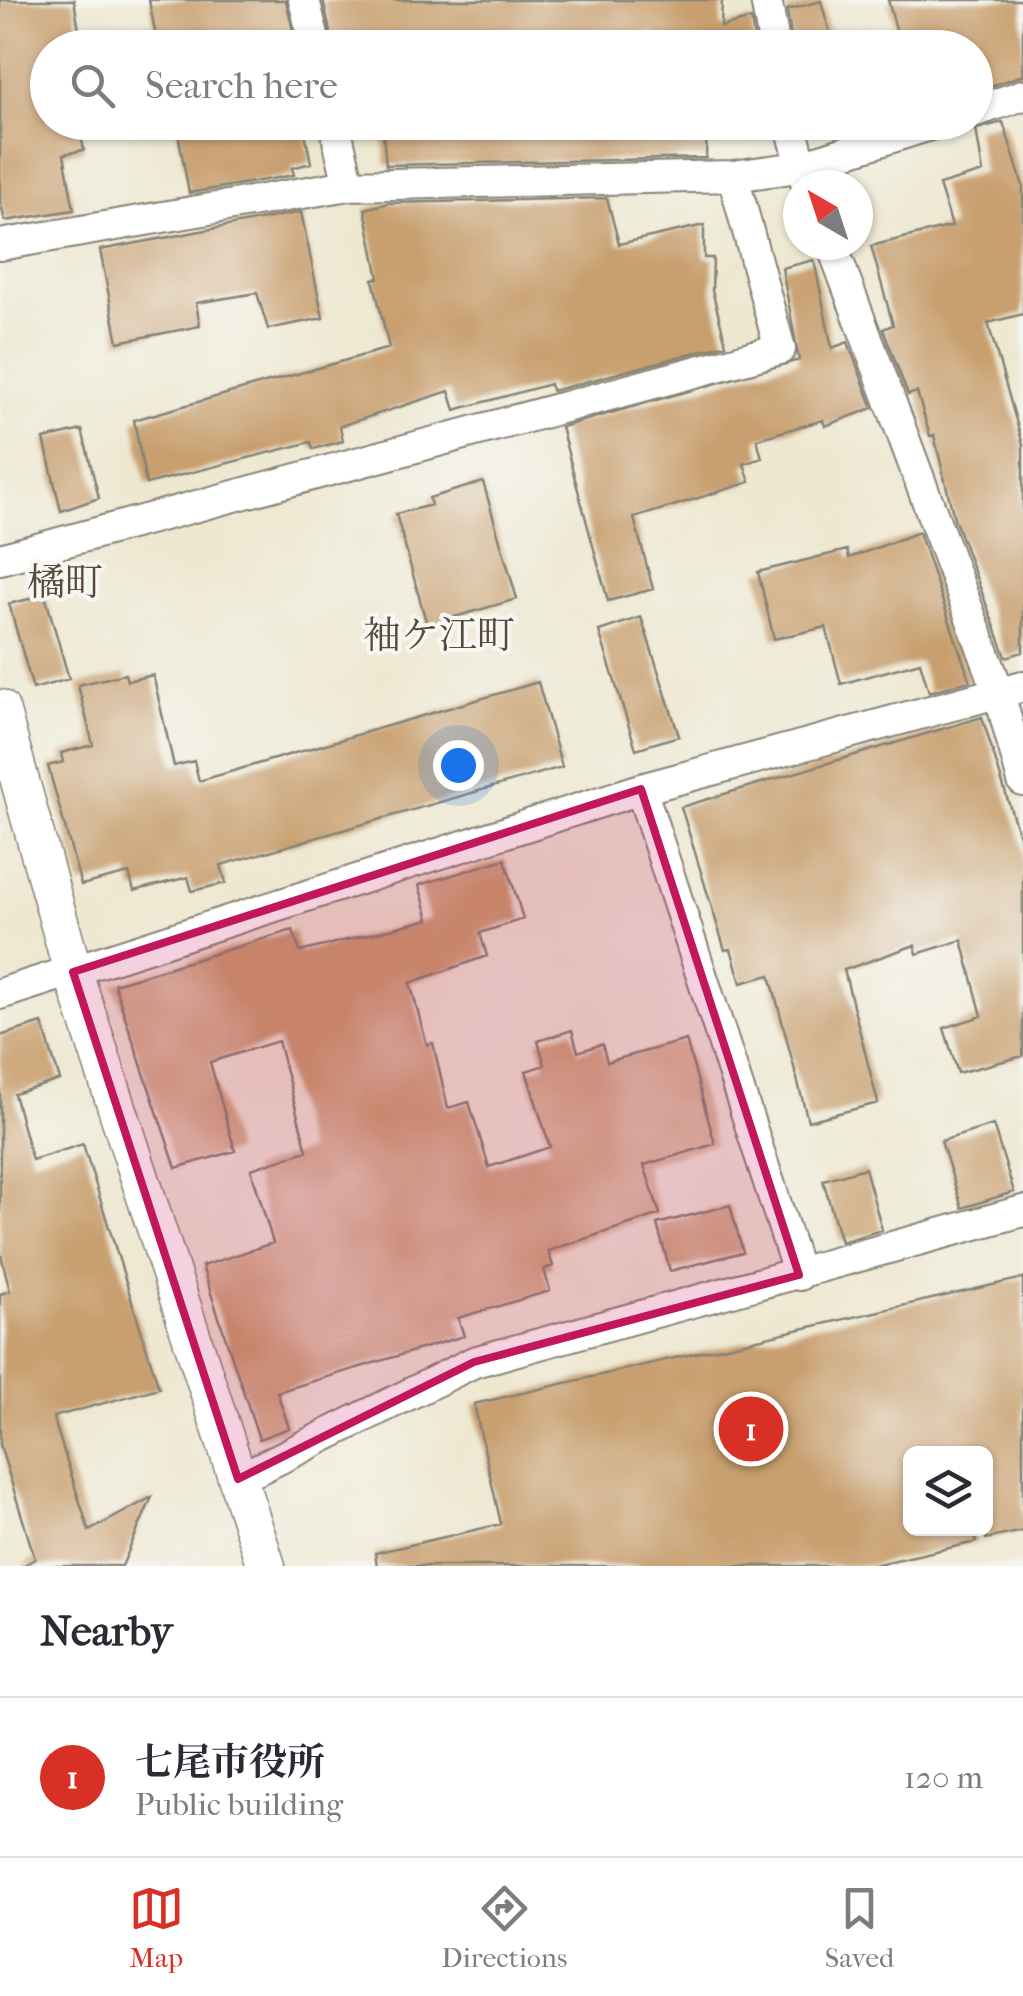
<!DOCTYPE html>
<meta charset="utf-8">
<style>
:root{--surface:#fff;--page:#f2f2f3;--text:#2b2b33;--muted:#7c7c81;--line:#e1e1e2;--accent:#d93025}
body{margin:0;font-family:"IM FELL French Canon","Noto Serif JP",serif;background:var(--page);color:var(--text)}
.controls{position:absolute;right:30px;bottom:30px;display:grid;overflow:hidden;border-radius:15px;box-shadow:0 2px 8px #0004}
.controls button{width:90px;height:90px;display:grid;place-items:center;padding:0;border:0;border-bottom:2px solid var(--line);background:var(--surface);color:var(--text);font:50px sans-serif}
.compass{position:absolute;left:783px;top:170px;width:90px;height:90px;border-radius:50%;background:var(--surface);box-shadow:0 2px 8px #0004;rotate:321deg}
.you{position:absolute;left:458px;top:765px;width:35px;height:35px;margin:-25px;border:8px solid #fff;border-radius:50%;background:#1a73e8;box-shadow:0 0 0 15px #1a73e833}
.badge{display:grid;place-items:center;width:65px;height:65px;border-radius:50%;background:var(--accent);color:#fff;font-size:32px;font-weight:700}
.pin{position:absolute;translate:-50% -50%;border:5px solid #fff;box-shadow:0 2px 10px #0006}
.list{margin:0;padding:0;list-style:none}
h2{display:flex;justify-content:space-between;align-items:center;height:130px;margin:0;padding:0 40px;font-size:42px}
h2 small{font-size:32px;font-weight:400;color:var(--muted)}
.list li{display:grid;grid-template-columns:65px 1fr auto;gap:30px;align-items:center;box-sizing:border-box;height:160px;padding:0 40px;border-top:2px solid var(--line)}
.list b{display:block;font-size:38px;white-space:nowrap}
.list p{margin:0;font-size:32px;white-space:nowrap;color:var(--muted)}
.list em{font-size:32px;font-style:normal;color:var(--muted)}
.icon{flex:none;width:55px;height:55px;fill:none;stroke:currentColor;stroke-width:2;stroke-linecap:round;stroke-linejoin:round}
.map{position:relative;flex:none;width:1023px;height:1566px;overflow:hidden}
.search{position:absolute;background:var(--surface);box-shadow:0 2px 8px #0004;left:30px;right:30px;top:30px;height:110px;display:flex;align-items:center;gap:25px;box-sizing:border-box;padding:0 35px;border-radius:55px;color:var(--muted);font-size:38px}
.sheet{height:290px;background:var(--surface)}
nav{display:flex;justify-content:space-around;align-items:center;box-sizing:border-box;height:140px;border-top:2px solid var(--line);background:var(--surface);font-size:28px;color:var(--muted)}
nav a{display:grid;justify-items:center;gap:5px}
nav .on{color:var(--accent)}
.map>svg:first-child{display:block}
.building{fill:#c89f6e}
.lines{fill:none;stroke-linecap:round;stroke-linejoin:round}
.minor-casing{stroke:#858276;stroke-width:34}
.tertiary-casing{stroke:#858276;stroke-width:41}
.minor{stroke:#fff;stroke-width:30}
.tertiary{stroke:#fff;stroke-width:38}
.marked{fill:#c2185b;fill-opacity:0.2;stroke:#c2185b;stroke-width:8;stroke-linejoin:round}
.labels{text-anchor:middle;stroke-width:8;stroke-linejoin:round;paint-order:stroke}
.quarter-label{font-size:38px;fill:#584a39;stroke:#f6f6f2}
</style>
<div class="map">
<svg width="1023" height="1566" viewBox="0 0 1023 1566">
<rect width="100%" height="100%" fill="#f6f6f2"/>
<filter id="ink" filterUnits="userSpaceOnUse"><feTurbulence type="fractalNoise" baseFrequency=".01" numOctaves="2"/><feDisplacementMap in="SourceGraphic" scale="20" xChannelSelector="R" yChannelSelector="G"/><feConvolveMatrix kernelMatrix="1 2 1 2 8 2 1 2 1" color-interpolation-filters="sRGB"/></filter>
<filter id="wash" filterUnits="userSpaceOnUse"><feTurbulence type="fractalNoise" baseFrequency=".0048" numOctaves="4" result="noise"/><feDisplacementMap in="SourceGraphic" scale="40" xChannelSelector="R" yChannelSelector="G"/><feGaussianBlur stdDeviation="2.25" result="paint"/><feColorMatrix in="noise" values="0 0 0 0 0 0 0 0 0 0 0 0 0 0 0 0 0 1.4 0 .05"/><feComposite in="paint" operator="in"/></filter>
<g filter="url(#wash)">
<rect width="100%" height="100%" fill="#eee8d1"/>
<g id="blocks">
<!-- building -->
<path class="building" d="M 0,0 L 74,0 L 80,36 L 48,43 L 48,122 L 78,122 L 84,150 L 64,154 L 74,210 L 5,221 L 0,201 Z
M 149,0 L 286,0 L 297,48 L 158,48 Z
M 323,0 L 722,0 L 721,27 L 751,19 L 756,48 L 658,48 L 655,33 L 533,48 L 334,48 Z
M 888,0 L 1023,0 L 1023,75 L 976,91 L 976,48 L 901,48 Z
M 821,1 L 834,48 L 793,48 L 787,10 Z
M 176,122 L 303,122 L 311,163 L 292,168 L 294,175 L 189,193 Z
M 382,122 L 707,122 L 706,158 L 386,165 Z
M 1003,122 L 1023,186 L 1023,314 L 988,323 L 1023,445 L 1023,652 L 1006,657 L 954,518 L 934,435 L 930,436 L 917,392 L 908,395 L 883,329 L 893,325 L 871,246 L 952,226 L 939,185 L 983,172 L 976,129 Z
M 607,198 L 619,244 L 704,225 L 704,258 L 713,258 L 712,290 L 726,344 L 552,391 L 550,384 L 455,410 L 449,391 L 340,426 L 343,441 L 313,449 L 311,442 L 146,484 L 134,420 L 389,348 L 373,279 L 379,278 L 365,209 L 388,203 Z
M 301,212 L 323,318 L 268,329 L 257,293 L 196,303 L 200,326 L 118,342 L 100,250 Z
M 814,260 L 832,348 L 848,342 L 873,408 L 825,426 L 823,420 L 757,439 L 762,458 L 744,464 L 750,482 L 634,518 L 653,589 L 608,601 L 561,427 L 799,360 L 782,268 Z
M 82,430 L 99,498 L 61,511 L 44,439 Z
M 483,482 L 517,599 L 427,625 L 396,514 L 431,505 L 429,498 Z
M 919,532 L 970,681 L 929,692 L 920,662 L 841,684 L 826,627 L 774,639 L 758,572 L 847,550 L 849,558 Z
M 45,595 L 69,679 L 33,689 L 9,604 Z
M 641,617 L 679,736 L 636,749 L 599,631 Z
M 125,674 L 127,681 L 153,675 L 174,766 L 194,761 L 199,781 L 538,682 L 562,767 L 221,865 L 226,883 L 192,891 L 188,877 L 134,891 L 129,873 L 81,885 L 48,766 L 63,762 L 61,753 L 93,745 L 78,685 Z
M 982,717 L 1023,849 L 1023,1056 L 958,1073 L 944,1028 L 982,1016 L 962,940 L 917,954 L 915,945 L 844,970 L 878,1103 L 808,1121 L 770,975 L 741,983 L 731,949 L 725,950 L 681,807 Z
M 505,859 L 523,919 L 480,933 L 487,956 L 410,983 L 427,1045 L 433,1043 L 448,1108 L 469,1102 L 489,1167 L 550,1147 L 526,1071 L 545,1065 L 538,1041 L 572,1030 L 578,1052 L 602,1044 L 607,1062 L 686,1040 L 715,1144 L 644,1165 L 660,1214 L 548,1251 L 553,1266 L 544,1269 L 550,1291 L 458,1318 L 464,1336 L 277,1392 L 289,1428 L 259,1439 L 202,1266 L 273,1243 L 251,1169 L 307,1151 L 278,1041 L 210,1062 L 235,1151 L 176,1168 L 114,984 L 293,930 L 300,952 L 429,919 L 419,885 Z
M 42,1023 L 60,1080 L 14,1094 L 32,1160 L 83,1144 L 159,1388 L 53,1417 L 89,1531 L 152,1497 L 122,1566 L 22,1566 L 35,1559 L 0,1445 L 0,1294 L 10,1291 L 0,1251 L 0,1036 Z
M 993,1125 L 1014,1192 L 962,1208 L 941,1141 Z
M 865,1168 L 882,1230 L 841,1242 L 823,1180 Z
M 730,1205 L 743,1252 L 670,1271 L 657,1224 Z
M 1023,1278 L 1023,1531 L 986,1539 L 986,1454 L 910,1454 L 910,1528 L 974,1528 L 976,1542 L 869,1566 L 377,1566 L 375,1553 L 501,1524 L 474,1404 Z"/>
</g>
</g>
<g filter="url(#ink)">
<use href="#blocks" fill-opacity="0" stroke="#858276" stroke-width="2.5"/>
<g class="lines">
<defs>
<path id="minor" d="M 304,0 L 316,48
M 766,0 L 775,48
M 976,111 L 1023,95
M 334,122 L 349,185
M 790,122 L 806,182
M 0,245 L 349,185 L 733,176 L 799,167 L 939,122
M 832,245 L 999,693 L 1023,781
M 0,559 L 780,349 L 733,176
M 641,789 L 799,1275
M 0,994 L 641,789 L 1023,686
M 238,1479 L 474,1362 L 1023,1211"/>
<path id="tertiary" d="M 0,709 L 73,972 L 266,1566"/>
</defs>
<!-- minor casing -->
<use href="#minor" class="minor-casing"/>
<!-- tertiary casing -->
<use href="#tertiary" class="tertiary-casing"/>
<!-- minor -->
<use href="#minor" class="minor"/>
<!-- tertiary -->
<use href="#tertiary" class="tertiary"/>
</g>
</g>
<!-- marked area -->
<path class="marked" d="M 641,789 L 799,1275 L 474,1362 L 238,1479 L 73,972 Z"/>
<g class="labels">
<!-- quarter labels -->
<g class="quarter-label">
<text x="65" y="595">橘町</text>
<text x="439" y="648">袖ケ江町</text>
</g>
</g>
</svg>
<div class="controls">
<button><svg class="icon" aria-label="layers" viewBox="0 0 24 24"><path d="M12 4l9 5-9 5-9-5zM3 14l9 5 9-5"/></svg></button>
</div>
<svg class="compass" viewBox="-18 -18 36 36"><path d="M0-13l5 13h-10z" fill="#e53935"/><path d="M0 13l5-13h-10z" fill="#7c7c81"/></svg>
<div class="you"></div>
<div class="pin badge" style="left:751px;top:1429px">1</div>
<div class="search"><svg class="icon" aria-label="search" viewBox="0 0 24 24"><circle cx="10" cy="10" r="6"/><path d="M15 15l6 6"/></svg>Search here</div>
</div>
<section class="sheet">
<h2>Nearby<small></small></h2>
<ul class="list">
<li><span class="badge">1</span><div><b>七尾市役所</b><p>Public building</p></div><em>120 m</em></li>
</ul>
</section>
<nav>
<a class="on"><svg class="icon" aria-label="map" viewBox="0 0 24 24"><path d="M3 6l6-2 6 2 6-2v14l-6 2-6-2-6 2zM9 4v14M15 6v14"/></svg>Map</a>
<a><svg class="icon" aria-label="directions" viewBox="0 0 24 24"><path d="M12 3l9 9-9 9-9-9zM9 14v-3h6M13 9l2 2-2 2"/></svg>Directions</a>
<a><svg class="icon" aria-label="saved" viewBox="0 0 24 24"><path d="M7 4h10v16l-5-4-5 4z"/></svg>Saved</a>
</nav>
